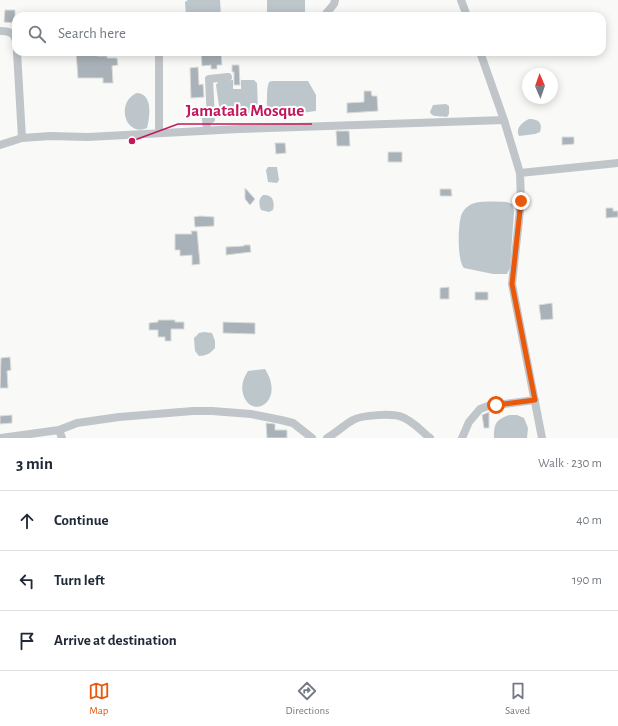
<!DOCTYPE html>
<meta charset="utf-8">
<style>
:root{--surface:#fff;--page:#f2f2f3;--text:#1f2937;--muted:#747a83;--line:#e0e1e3;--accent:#ea580c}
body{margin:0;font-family:"Alegreya Sans",sans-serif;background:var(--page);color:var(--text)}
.compass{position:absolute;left:522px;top:68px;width:36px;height:36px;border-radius:50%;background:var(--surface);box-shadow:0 2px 10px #0003;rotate:358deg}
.stop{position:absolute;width:12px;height:12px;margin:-9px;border:3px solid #ea580c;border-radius:50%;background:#fff}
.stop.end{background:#ea580c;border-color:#fff;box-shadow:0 1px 4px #0008}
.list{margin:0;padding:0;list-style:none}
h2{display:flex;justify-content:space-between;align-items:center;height:52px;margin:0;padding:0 16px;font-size:17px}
h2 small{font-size:13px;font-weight:400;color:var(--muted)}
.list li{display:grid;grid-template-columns:26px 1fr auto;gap:12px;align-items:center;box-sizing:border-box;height:60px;padding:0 16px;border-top:1px solid var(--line)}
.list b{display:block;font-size:15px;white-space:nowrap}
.list em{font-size:13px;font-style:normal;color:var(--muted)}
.icon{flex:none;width:22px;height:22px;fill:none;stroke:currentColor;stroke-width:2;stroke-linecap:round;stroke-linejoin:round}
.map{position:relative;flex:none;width:618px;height:438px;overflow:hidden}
.search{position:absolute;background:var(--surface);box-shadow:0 2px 10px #0003;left:12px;right:12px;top:12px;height:44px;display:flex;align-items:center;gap:10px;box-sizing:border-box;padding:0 14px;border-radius:12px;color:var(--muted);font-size:15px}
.sheet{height:232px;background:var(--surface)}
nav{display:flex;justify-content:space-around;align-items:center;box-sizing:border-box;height:56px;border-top:1px solid var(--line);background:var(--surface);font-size:11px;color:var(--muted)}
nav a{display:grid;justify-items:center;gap:2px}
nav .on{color:var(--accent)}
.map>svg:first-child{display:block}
.water{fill:#bcc6cb}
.building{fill:#a9b2b8;stroke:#dbdbd9}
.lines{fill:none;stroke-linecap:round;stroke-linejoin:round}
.minor{stroke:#c0c5c9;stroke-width:8}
.route{stroke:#ea580c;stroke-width:5}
.leader{fill:none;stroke:#c2185b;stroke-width:1.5}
.callout-dot{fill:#c2185b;stroke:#fff;stroke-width:1.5}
.callout-label{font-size:17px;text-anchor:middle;font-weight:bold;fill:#c2185b;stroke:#fff;stroke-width:4;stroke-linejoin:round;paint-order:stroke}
</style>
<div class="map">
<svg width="618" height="438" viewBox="0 0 618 438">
<rect width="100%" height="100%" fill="#f9f9f7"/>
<!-- water -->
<path class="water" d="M 188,0 L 220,0 L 221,16 L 186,16 L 185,2 Z
M 267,0 L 305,0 L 305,16 L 267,16 Z
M 233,80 L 233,89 L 241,89 L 241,80 L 254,80 L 257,83 L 258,110 L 255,113 L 224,115 L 220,113 L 216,85 L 219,81 Z
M 272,81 L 308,81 L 316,95 L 316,111 C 308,112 273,117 269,111 C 266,107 267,102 267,98 C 267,93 267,87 269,82 Z
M 137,93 C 153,94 150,116 147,128 C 131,135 121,118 126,104 C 128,99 132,95 137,93 Z
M 446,104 L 449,106 L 449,114 L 447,117 C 441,116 432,118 430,112 L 433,105 Z
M 529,119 C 538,119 543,122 540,132 L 535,134 L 519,136 C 515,129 522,122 529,119 Z
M 268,167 L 277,167 L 279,180 L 277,183 L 268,182 L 266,170 Z
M 263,195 C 273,194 275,202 273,210 L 269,212 L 261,210 C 259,205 258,199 263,195 Z
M 507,202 L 512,204 L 514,212 L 510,268 L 507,274 L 493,274 L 464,268 C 457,260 458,227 461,216 C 462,212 466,207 470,205 C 478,200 498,202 507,202 Z
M 204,332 L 212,333 L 215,341 L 215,348 C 211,353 206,356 199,356 L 195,351 L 194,338 L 199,333 Z
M 265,369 C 286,402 251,421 243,394 C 241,385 243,379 248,371 Z
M 509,415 L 517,415 L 524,418 L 528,428 L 527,438 L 494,438 C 494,423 496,420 509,415 Z"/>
<!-- building -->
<path class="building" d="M 5,10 L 15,10 L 15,23 L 4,22 Z
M 76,52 L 96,52 L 97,56 L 107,56 L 107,58 L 117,58 L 118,65 L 112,66 L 113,83 L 103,83 L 103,78 L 78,78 Z
M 201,52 L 221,52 L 222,65 L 217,65 L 217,69 L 211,69 L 211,65 L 202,66 Z
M 232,65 L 239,65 L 240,85 L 234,85 L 234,72 L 232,72 Z
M 198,67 L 199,85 L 203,84 L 204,97 L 191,98 L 190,68 Z
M 364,91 L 371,91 L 372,96 L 377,96 L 378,111 L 347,113 L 347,103 L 364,102 Z
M 336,131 L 349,131 L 350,146 L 337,146 Z
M 562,137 L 574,137 L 574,144 L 562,145 Z
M 275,143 L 285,143 L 286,153 L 276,154 Z
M 388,152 L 402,152 L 402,162 L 388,162 Z
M 245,188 L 255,199 L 250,205 L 245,199 Z
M 440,189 L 451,189 L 452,196 L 440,196 Z
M 606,208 L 613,208 L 613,211 L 618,211 L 618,217 L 606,218 Z
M 200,216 L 214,217 L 214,226 L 195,227 L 194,217 Z
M 191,231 L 197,231 L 200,264 L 192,265 L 192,255 L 180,256 L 180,250 L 175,250 L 175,234 L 192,234 Z
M 244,245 L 250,245 L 251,252 L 226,255 L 226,247 L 244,246 Z
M 449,287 L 449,299 L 440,299 L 440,288 Z
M 475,292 L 488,292 L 488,300 L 475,300 Z
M 552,303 L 553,319 L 541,320 L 539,305 Z
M 158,320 L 175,320 L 175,322 L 184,322 L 184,329 L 171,329 L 171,341 L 165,341 L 165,337 L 158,337 L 158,330 L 149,330 L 149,323 L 158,322 Z
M 223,322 L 255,323 L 255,334 L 223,333 Z
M 10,357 L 11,370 L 7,371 L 8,388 L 0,388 L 1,358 Z
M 489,412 L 489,428 L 484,428 L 482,415 Z
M 12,415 L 12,423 L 0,424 L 0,416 Z
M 266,423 L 275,424 L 275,430 L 287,430 L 287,438 L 267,438 Z"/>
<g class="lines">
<!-- minor -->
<path class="minor" d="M 461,0 L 467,16
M 324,16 L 334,4 L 335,0
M 0,31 C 8,31 14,32 16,41
M 17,52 L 22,138
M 480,52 L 504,120 L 520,173 L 521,201 L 512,284 L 542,438
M 207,130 L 206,119 L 211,119 L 209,79 L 228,77
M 159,133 L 159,52
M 0,145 L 22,138 L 50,136 L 88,137 L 239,129 L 504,120
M 520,173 L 618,163
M 59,430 L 77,423 L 119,417 L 193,411 L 212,411 L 251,414 L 281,420 L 293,423 L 312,438
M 1,438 L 59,430 L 62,438
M 327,438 C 336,433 344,425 353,420 C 362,415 393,413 402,417 C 413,421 421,431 430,438
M 462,438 L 469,422 L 480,409 L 488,406 L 535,400"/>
</g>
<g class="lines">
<!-- route -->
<path class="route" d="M 496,405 L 535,400 L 512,284 L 521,201"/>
</g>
<!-- callouts -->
<path class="leader" d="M132 141L178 124H312"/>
<circle class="callout-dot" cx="132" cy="141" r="4"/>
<g class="callout-label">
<text x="245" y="116">Jamatala Mosque</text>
</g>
</svg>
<svg class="compass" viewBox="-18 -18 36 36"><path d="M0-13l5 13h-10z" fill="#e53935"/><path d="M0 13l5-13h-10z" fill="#747a83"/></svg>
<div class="stop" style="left:496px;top:405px"></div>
<div class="stop end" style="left:521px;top:201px"></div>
<div class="search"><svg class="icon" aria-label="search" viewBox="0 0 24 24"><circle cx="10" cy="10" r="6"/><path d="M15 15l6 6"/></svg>Search here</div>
</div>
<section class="sheet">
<h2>3 min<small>Walk · 230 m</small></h2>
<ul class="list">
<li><svg class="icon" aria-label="ahead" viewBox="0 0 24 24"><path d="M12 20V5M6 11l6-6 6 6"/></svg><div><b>Continue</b></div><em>40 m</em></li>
<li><svg class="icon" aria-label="left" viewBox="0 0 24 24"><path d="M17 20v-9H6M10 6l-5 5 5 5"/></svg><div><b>Turn left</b></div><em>190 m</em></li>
<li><svg class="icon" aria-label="arrive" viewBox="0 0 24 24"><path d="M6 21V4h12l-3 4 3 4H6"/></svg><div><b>Arrive at destination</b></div></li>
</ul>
</section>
<nav>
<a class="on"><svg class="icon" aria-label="map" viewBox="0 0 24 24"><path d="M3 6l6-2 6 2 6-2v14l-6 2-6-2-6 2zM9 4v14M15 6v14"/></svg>Map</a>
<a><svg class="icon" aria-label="directions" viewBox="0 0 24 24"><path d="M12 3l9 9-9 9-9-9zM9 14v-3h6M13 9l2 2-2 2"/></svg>Directions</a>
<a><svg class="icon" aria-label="saved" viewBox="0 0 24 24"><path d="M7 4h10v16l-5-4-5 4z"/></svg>Saved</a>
</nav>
